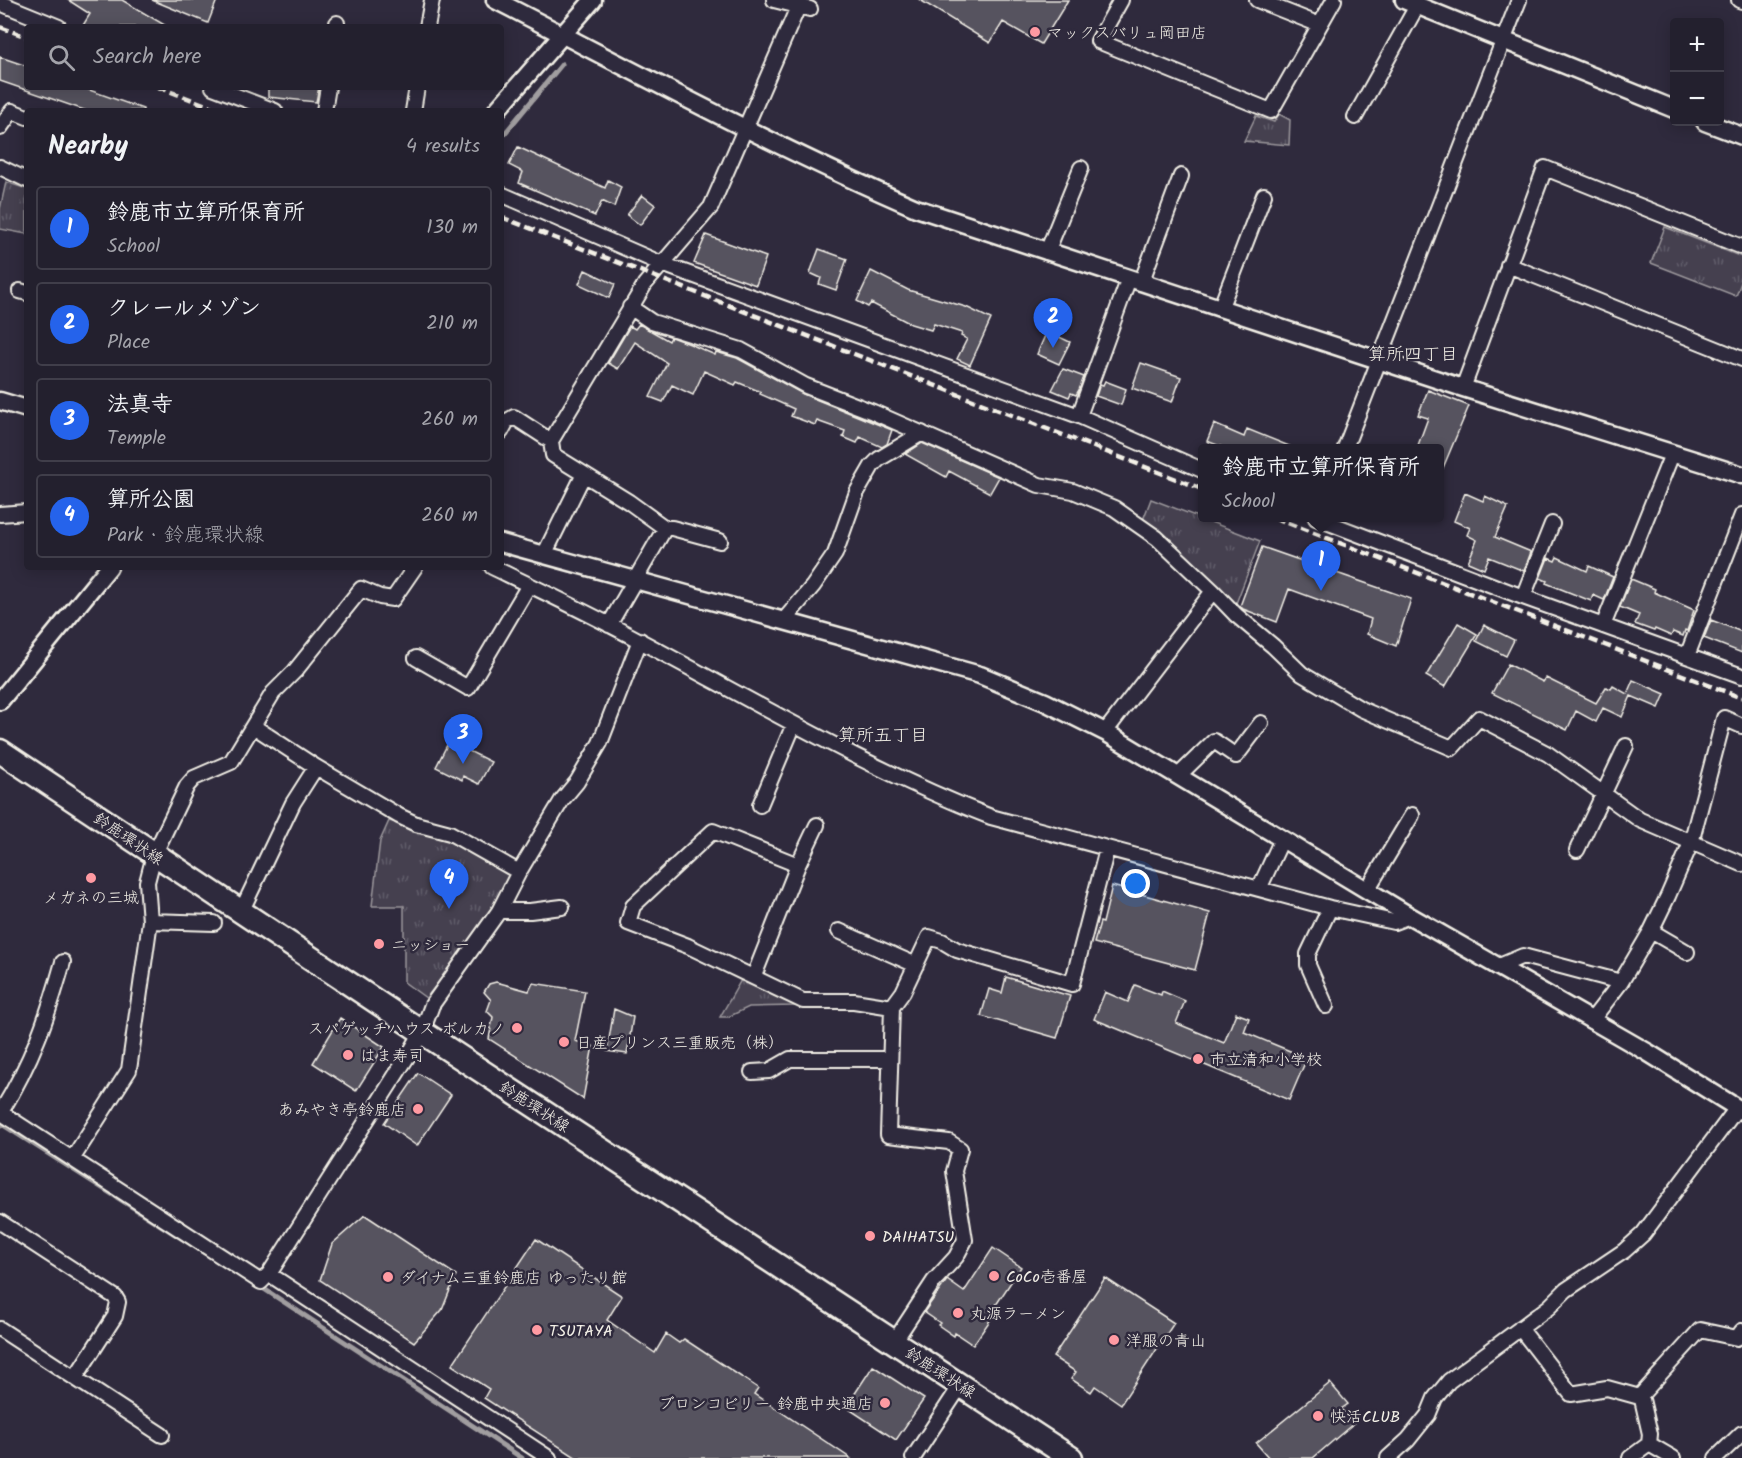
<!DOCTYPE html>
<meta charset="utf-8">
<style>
:root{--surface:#23202e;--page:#2b2836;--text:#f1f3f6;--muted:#a3a3aa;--line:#403e4a;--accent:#2563eb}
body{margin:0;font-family:Kalam,"Klee One",sans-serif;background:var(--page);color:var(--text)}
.controls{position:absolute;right:18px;top:18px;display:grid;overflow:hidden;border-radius:6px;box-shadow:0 3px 15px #0003}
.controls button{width:54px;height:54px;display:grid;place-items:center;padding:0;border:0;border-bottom:2px solid var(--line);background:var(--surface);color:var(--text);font:30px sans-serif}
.you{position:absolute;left:1136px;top:884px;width:21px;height:21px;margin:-15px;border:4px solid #fff;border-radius:50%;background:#1a73e8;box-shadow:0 0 0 9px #1a73e833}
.badge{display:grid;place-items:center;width:39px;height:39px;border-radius:50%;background:var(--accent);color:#fff;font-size:20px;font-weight:700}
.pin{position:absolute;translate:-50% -50px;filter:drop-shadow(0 2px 3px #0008)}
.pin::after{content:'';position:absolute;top:32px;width:21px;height:18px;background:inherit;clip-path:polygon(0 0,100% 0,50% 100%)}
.popup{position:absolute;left:1198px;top:444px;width:246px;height:78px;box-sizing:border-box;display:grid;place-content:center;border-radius:6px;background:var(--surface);filter:drop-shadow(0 2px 4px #0005);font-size:20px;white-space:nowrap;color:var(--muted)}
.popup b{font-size:22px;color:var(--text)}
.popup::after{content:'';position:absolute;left:50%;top:100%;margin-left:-12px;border:12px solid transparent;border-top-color:var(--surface)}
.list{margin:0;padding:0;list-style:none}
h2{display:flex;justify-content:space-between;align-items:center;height:78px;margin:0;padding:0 24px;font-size:26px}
h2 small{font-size:20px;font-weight:400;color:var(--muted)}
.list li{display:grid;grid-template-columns:39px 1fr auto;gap:18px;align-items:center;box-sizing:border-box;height:84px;margin:0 12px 12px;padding:0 12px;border:2px solid var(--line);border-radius:6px}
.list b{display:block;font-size:22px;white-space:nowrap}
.list p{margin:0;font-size:20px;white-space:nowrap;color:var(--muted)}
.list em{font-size:20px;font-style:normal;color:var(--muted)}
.icon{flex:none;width:33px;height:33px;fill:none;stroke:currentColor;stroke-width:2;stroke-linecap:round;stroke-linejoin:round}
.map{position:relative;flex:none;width:1742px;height:1458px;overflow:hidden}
.search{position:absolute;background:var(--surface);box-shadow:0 3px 15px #0003;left:24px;top:24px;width:480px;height:66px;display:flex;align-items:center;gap:15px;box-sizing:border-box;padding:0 21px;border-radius:6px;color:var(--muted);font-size:22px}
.panel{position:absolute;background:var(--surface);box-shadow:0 3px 15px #0003;left:24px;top:108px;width:480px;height:462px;border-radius:6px}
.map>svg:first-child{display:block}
.park{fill:url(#park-tufts);stroke:#9c989c;stroke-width:1.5}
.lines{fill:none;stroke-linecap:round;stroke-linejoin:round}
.stream{stroke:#a19ea0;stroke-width:5}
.building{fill:#56525f;stroke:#f4f1e8;stroke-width:1.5}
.minor-casing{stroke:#f4f1e8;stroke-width:18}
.tertiary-casing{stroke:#f4f1e8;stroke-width:21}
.primary-casing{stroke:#f4f1e8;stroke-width:27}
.minor{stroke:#2f2a3d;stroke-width:14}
.tertiary{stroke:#2f2a3d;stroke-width:16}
.primary{stroke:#2f2a3d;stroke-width:22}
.rail{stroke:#f4f1e8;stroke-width:4.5;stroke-dasharray:9 4.5;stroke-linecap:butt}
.poi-dot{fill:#ff9aa2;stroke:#2f2a3d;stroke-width:2}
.labels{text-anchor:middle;stroke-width:5;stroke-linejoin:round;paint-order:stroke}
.poi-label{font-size:16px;fill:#f4f1e8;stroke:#2f2a3d;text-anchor:start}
.street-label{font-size:16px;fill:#f4f1e8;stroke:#2f2a3d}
.neighbourhood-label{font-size:18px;fill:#f4f1e8;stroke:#2f2a3d}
</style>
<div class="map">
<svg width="1742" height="1458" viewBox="0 0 1742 1458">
<defs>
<pattern id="park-tufts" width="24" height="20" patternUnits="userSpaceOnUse" patternTransform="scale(1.5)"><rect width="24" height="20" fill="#454050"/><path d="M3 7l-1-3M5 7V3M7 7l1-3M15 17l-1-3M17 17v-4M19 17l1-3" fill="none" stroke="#605c69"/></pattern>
</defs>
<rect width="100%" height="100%" fill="#2f2a3d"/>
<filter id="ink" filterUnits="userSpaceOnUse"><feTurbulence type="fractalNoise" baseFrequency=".0167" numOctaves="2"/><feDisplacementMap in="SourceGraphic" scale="12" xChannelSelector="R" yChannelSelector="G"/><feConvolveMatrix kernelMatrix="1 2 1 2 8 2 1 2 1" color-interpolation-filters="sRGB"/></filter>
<g filter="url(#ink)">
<!-- park -->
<path class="park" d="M 1279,114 L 1290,120 L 1289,145 L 1244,141 L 1256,116 L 1274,122 Z
M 6,182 L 27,189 L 27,234 L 0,229 L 0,209 Z
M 1665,227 L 1742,257 L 1742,280 L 1736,296 L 1651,263 Z
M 1151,499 L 1260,541 L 1235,606 L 1165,537 L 1143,520 Z
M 389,821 L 449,837 L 512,874 L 513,878 L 470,942 L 426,998 L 404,982 L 404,906 L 372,906 L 380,841 Z
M 741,980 L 796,1006 L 749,1007 L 728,1017 L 720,1017 Z"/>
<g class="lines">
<!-- stream -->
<path class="stream" d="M 501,138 L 562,64
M 0,1123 L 206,1254
M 258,1285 L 522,1458"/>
</g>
<!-- building -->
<path class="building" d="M 68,0 L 122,0 L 168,27 L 82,27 L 90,14 Z
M 152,0 L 217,0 L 208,23 Z
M 920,0 L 1068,0 L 1041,44 L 1003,22 L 990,43 Z
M 0,57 L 27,66 L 27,87 L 81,87 L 143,109 L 143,111 L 87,111 L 0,81 Z
M 268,87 L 319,87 L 316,102 L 268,97 Z
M 518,147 L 605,188 L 608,180 L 621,187 L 614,207 L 602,201 L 595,216 L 519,183 L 523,172 L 509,165 Z
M 642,195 L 655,205 L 640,225 L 627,215 Z
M 706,235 L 766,257 L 756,285 L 694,263 Z
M 819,249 L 847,259 L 836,290 L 819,284 L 821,278 L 810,273 Z
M 585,270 L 615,284 L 609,298 L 579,284 Z
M 871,271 L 908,290 L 966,307 L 991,319 L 970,365 L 957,359 L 967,339 L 961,336 L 962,333 L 934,324 L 931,330 L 911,324 L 871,303 L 868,307 L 857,301 Z
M 639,324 L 669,341 L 671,337 L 690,344 L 715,355 L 716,352 L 737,358 L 803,394 L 892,430 L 887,444 L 882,447 L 860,437 L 857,443 L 843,437 L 845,431 L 817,421 L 815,425 L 791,416 L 794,409 L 760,394 L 761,392 L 737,382 L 735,385 L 704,371 L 693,395 L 672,385 L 663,402 L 650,397 L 667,363 L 635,342 L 618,369 L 608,363 L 630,326 L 635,329 Z
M 1047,331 L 1070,342 L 1059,364 L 1037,354 Z
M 1141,363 L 1181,377 L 1172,402 L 1132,388 Z
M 1063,369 L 1084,377 L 1079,390 L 1076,395 L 1071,393 L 1069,397 L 1052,390 Z
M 1105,381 L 1126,389 L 1121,405 L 1096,396 L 1100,384 L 1103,385 Z
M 1428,390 L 1469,406 L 1440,475 L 1440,448 L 1417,448 L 1428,418 L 1418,415 Z
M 1214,424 L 1244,437 L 1247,429 L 1294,448 L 1225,448 L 1207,441 Z
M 922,443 L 999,477 L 990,493 L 949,471 L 946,477 L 905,454 Z
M 1465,493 L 1483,501 L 1485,496 L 1508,507 L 1495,537 L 1531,552 L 1524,571 L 1489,557 L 1484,569 L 1468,562 L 1477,540 L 1467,535 L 1470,528 L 1454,521 Z
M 1262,547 L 1411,599 L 1396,646 L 1367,634 L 1371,619 L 1289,589 L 1277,622 L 1243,609 L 1240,606 Z
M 1557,557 L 1587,571 L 1589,566 L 1613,577 L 1604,600 L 1593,595 L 1591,601 L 1546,583 L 1547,581 L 1540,578 L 1548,558 L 1555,561 Z
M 1631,579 L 1655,589 L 1654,592 L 1694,610 L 1687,631 L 1685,630 L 1683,636 L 1673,632 L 1671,636 L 1655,629 L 1654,631 L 1635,624 L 1639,615 L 1620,607 Z
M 1711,620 L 1742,632 L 1742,653 L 1704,638 Z
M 1458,623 L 1477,634 L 1445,687 L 1426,676 Z
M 1484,625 L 1514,640 L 1506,656 L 1476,641 Z
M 1508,664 L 1543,682 L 1546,678 L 1596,703 L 1606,687 L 1611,689 L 1613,686 L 1627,694 L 1633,680 L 1665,694 L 1659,708 L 1631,696 L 1622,717 L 1603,708 L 1596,722 L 1576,711 L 1567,730 L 1492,693 Z
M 449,741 L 491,762 L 479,784 L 463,776 L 462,780 L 436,767 Z
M 1112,886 L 1210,913 L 1195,970 L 1094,943 L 1100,922 L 1103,923 Z
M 1006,977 L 1070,996 L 1057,1038 L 981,1016 L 989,989 L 1002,993 Z
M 496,982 L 529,991 L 533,983 L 585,991 L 575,1041 L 593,1046 L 583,1099 L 489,1039 L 493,1017 L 487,1011 L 491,1000 L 484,992 L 489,984 Z
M 1135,985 L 1161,995 L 1162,991 L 1185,1001 L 1176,1023 L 1224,1043 L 1236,1013 L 1249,1018 L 1244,1032 L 1307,1058 L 1289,1100 L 1094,1019 L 1105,992 L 1128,1002 Z
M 614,1009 L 633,1017 L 627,1054 L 607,1051 Z
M 340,1018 L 384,1047 L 356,1091 L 313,1063 Z
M 418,1073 L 451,1095 L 417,1146 L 384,1123 Z
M 365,1215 L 456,1275 L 442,1310 L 414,1342 L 320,1280 L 332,1244 Z
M 536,1239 L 622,1296 L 607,1320 L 655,1353 L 666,1334 L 679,1343 L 684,1339 L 758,1388 L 754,1394 L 850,1458 L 577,1458 L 484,1398 L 489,1389 L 452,1365 Z
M 993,1248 L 1021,1267 L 990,1314 L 993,1316 L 973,1345 L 955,1333 L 954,1336 L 938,1325 L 940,1323 L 924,1312 L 947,1280 L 964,1292 Z
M 1105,1278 L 1174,1323 L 1121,1404 L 1095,1386 L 1091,1392 L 1071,1379 L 1076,1372 L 1053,1357 Z
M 873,1366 L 924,1399 L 896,1440 L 846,1407 Z
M 1330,1383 L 1348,1404 L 1341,1409 L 1354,1423 L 1313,1458 L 1269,1458 L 1256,1443 Z"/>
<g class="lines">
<defs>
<path id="minor" d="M 774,0 L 810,9
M 1121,0 L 1098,41 L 1271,111 L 1334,0
M 1257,0 L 1320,25
M 1739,0 L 1742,1
M 0,3 L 59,27
M 337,27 L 337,23
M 427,27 L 432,0
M 213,87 L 275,111
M 324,111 L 328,87
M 413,111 L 417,87
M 1355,117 L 1417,6
M 0,128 L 12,111 L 27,117
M 0,167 L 27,180
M 501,194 L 662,264 L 1079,416 L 1202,470
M 1047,252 L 1081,168
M 1508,265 L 1742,359
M 1141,283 L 1181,176
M 20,291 L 27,293
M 630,307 L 652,322 L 741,350 L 806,386 L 873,412 L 1039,485 L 1073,491 L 1114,508 L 1157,538 L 1213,591 L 1236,615 L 1273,646 L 1302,674 L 1361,709 L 1452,748 L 1479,718 L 1548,754 L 1640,820 L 1742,864
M 1220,309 L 1264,195
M 1463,388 L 1545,168 L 1742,247
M 1079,416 L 1129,278
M 501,432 L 507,421 L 514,417 L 551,441 L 645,284 L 711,207 L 798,7
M 551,441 L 553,455 L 629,502 L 665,528 L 672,528 L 720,541
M 1345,448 L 1519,0
M 0,514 L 27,512
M 1316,518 L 1523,597 L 1742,676
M 544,555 L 584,474
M 492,567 C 542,591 593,615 642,642 C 757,703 870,770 991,817 L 1330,908 L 1394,922 L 1410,916
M 1523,597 L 1552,524
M 784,620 L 813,586 L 835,554 L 857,492 L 872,466 L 879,459 L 922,433
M 609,625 L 665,528
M 1603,626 L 1672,454
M 1687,656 L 1742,515
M 416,658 L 468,688 L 529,585
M 253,726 L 316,767 L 399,816 L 416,824 L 450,833 L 519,872
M 1105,732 L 1213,591
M 1178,776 L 1214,741 L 1236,756 L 1261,723
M 760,805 L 794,724
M 1577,850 L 1626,746
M 798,865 L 817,825
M 1259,889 L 1282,839
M 1367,890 L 1412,815
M 499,911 L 530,911 L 562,907
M 241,912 L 293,803 L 316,767
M 150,921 L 214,923
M 839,931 L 916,965
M 1651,931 L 1687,952
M 1497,967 L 1523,956 L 1621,982
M 754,976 L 798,865 L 713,831 L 633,906 L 628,923 L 688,946 L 803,1001 L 854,1001 L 892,1007
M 1326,1006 L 1308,965 L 1308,954 L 1330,908
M 1591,1021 L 1621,982 L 1651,931 L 1668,896 L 1691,843 L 1724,718 L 1742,726
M 752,1072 L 769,1071 L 790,1059 L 889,1059
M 0,1112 L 261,1282 L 269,1274 L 411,1051 L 422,1032 L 432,1005 L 499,911 L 519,872 L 562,800 L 577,782 L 600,743 L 640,640
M 1,1112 C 32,1061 47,1019 63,962
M 73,1158 L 129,1070 L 150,921 L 147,882 L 154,855 L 187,786 L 194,778 L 231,762 L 273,693 L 295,671 L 361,589 L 380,597 L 393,599 L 415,567
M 0,1222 L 115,1297 L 118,1302 L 115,1316 L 75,1378
M 269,1274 L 549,1458
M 1520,1328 L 1571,1394 L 1607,1388 L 1636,1396 L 1641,1395
M 0,1329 L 162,1435
M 894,1342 L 934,1281 L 956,1257 L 965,1240 L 954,1171 L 960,1149 L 949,1142 L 888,1135 L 892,1007 L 903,992 L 929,937 L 942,941 L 957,950 L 1072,984 L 1107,849
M 1649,1444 L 1673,1458
M 913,1458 L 961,1385
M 1388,1458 L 1408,1440 L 1428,1415 L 1435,1398 L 1449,1381 L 1549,1307 L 1566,1290 L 1624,1251 L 1643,1234 L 1737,1108
M 1630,1458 L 1649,1444 L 1650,1434 L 1641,1395 L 1700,1330 L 1737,1338 L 1742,1331
M 1716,1458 L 1742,1433"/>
<path id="tertiary" d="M 495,0 C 634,71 772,146 916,208 L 1463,388 L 1742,475
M 1404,0 L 1674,109
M 496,111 L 593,0
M 1705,122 L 1742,136
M 0,401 L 27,409
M 501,543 L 980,675 L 1045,702 L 1105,732 L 1410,916 L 1647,1052 L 1742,1111
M 0,701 L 109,567"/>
<path id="primary" d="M 0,751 L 422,1032 L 1071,1458"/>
</defs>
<!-- minor casing -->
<use href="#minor" class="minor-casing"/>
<!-- tertiary casing -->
<use href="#tertiary" class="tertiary-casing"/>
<!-- primary casing -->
<use href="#primary" class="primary-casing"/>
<!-- minor -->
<use href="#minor" class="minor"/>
<!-- tertiary -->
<use href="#tertiary" class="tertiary"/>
<!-- primary -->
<use href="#primary" class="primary"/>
<!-- rail -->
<path class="rail" d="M 0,27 L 27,37
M 158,87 L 222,111
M 501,217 L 1202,489
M 1275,518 L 1742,698"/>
</g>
</g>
<!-- markers -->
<g class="poi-dot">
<circle cx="1035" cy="32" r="6"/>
<circle cx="91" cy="878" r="6"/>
<circle cx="379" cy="944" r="6"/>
<circle cx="517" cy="1028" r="6"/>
<circle cx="564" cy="1042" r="6"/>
<circle cx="348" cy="1055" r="6"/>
<circle cx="1198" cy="1059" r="6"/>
<circle cx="418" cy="1109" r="6"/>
<circle cx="870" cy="1236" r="6"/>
<circle cx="994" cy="1276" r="6"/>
<circle cx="388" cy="1277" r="6"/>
<circle cx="958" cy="1313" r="6"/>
<circle cx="537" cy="1330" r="6"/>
<circle cx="1114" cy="1340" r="6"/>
<circle cx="885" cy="1403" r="6"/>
<circle cx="1318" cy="1416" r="6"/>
</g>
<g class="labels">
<!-- poi labels -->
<g class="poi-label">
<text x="1047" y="38">マックスバリュ岡田店</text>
<text x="91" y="903" text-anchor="middle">メガネの三城</text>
<text x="391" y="950">ニッショー</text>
<text x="505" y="1034" text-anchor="end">スパゲッチハウス ボルカノ</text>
<text x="576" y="1048">日産プリンス三重販売（株）</text>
<text x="360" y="1061">はま寿司</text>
<text x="1210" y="1065">市立清和小学校</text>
<text x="406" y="1115" text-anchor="end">あみやき亭鈴鹿店</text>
<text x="882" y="1242">DAIHATSU</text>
<text x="1006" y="1282">CoCo壱番屋</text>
<text x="400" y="1283">ダイナム三重鈴鹿店 ゆったり館</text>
<text x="970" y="1319">丸源ラーメン</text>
<text x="549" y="1336">TSUTAYA</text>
<text x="1126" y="1346">洋服の青山</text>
<text x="873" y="1409" text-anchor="end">ブロンコビリー 鈴鹿中央通店</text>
<text x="1330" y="1422">快活CLUB</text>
</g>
<!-- street labels -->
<g class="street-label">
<text transform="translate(129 838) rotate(34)" y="6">鈴鹿環状線</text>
<text transform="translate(535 1106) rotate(33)" y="6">鈴鹿環状線</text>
<text transform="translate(941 1372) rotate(33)" y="6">鈴鹿環状線</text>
</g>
<!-- neighbourhood labels -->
<g class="neighbourhood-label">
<text x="1413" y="360">算所四丁目</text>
<text x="883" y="741">算所五丁目</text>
</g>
</g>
</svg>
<div class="controls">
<button>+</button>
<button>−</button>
</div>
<div class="you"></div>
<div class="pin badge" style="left:1321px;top:591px">1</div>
<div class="popup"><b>鈴鹿市立算所保育所</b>School</div>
<div class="pin badge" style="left:1053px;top:348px">2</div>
<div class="pin badge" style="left:463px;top:764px">3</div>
<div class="pin badge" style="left:449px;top:909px">4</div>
<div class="search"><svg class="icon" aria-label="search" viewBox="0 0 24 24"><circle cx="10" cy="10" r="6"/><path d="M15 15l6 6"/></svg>Search here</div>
<section class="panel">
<h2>Nearby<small>4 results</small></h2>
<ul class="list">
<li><span class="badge">1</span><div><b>鈴鹿市立算所保育所</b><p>School</p></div><em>130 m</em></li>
<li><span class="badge">2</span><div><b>クレールメゾン</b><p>Place</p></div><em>210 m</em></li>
<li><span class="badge">3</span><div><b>法真寺</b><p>Temple</p></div><em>260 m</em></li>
<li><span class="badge">4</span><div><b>算所公園</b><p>Park · 鈴鹿環状線</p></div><em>260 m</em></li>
</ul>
</section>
</div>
